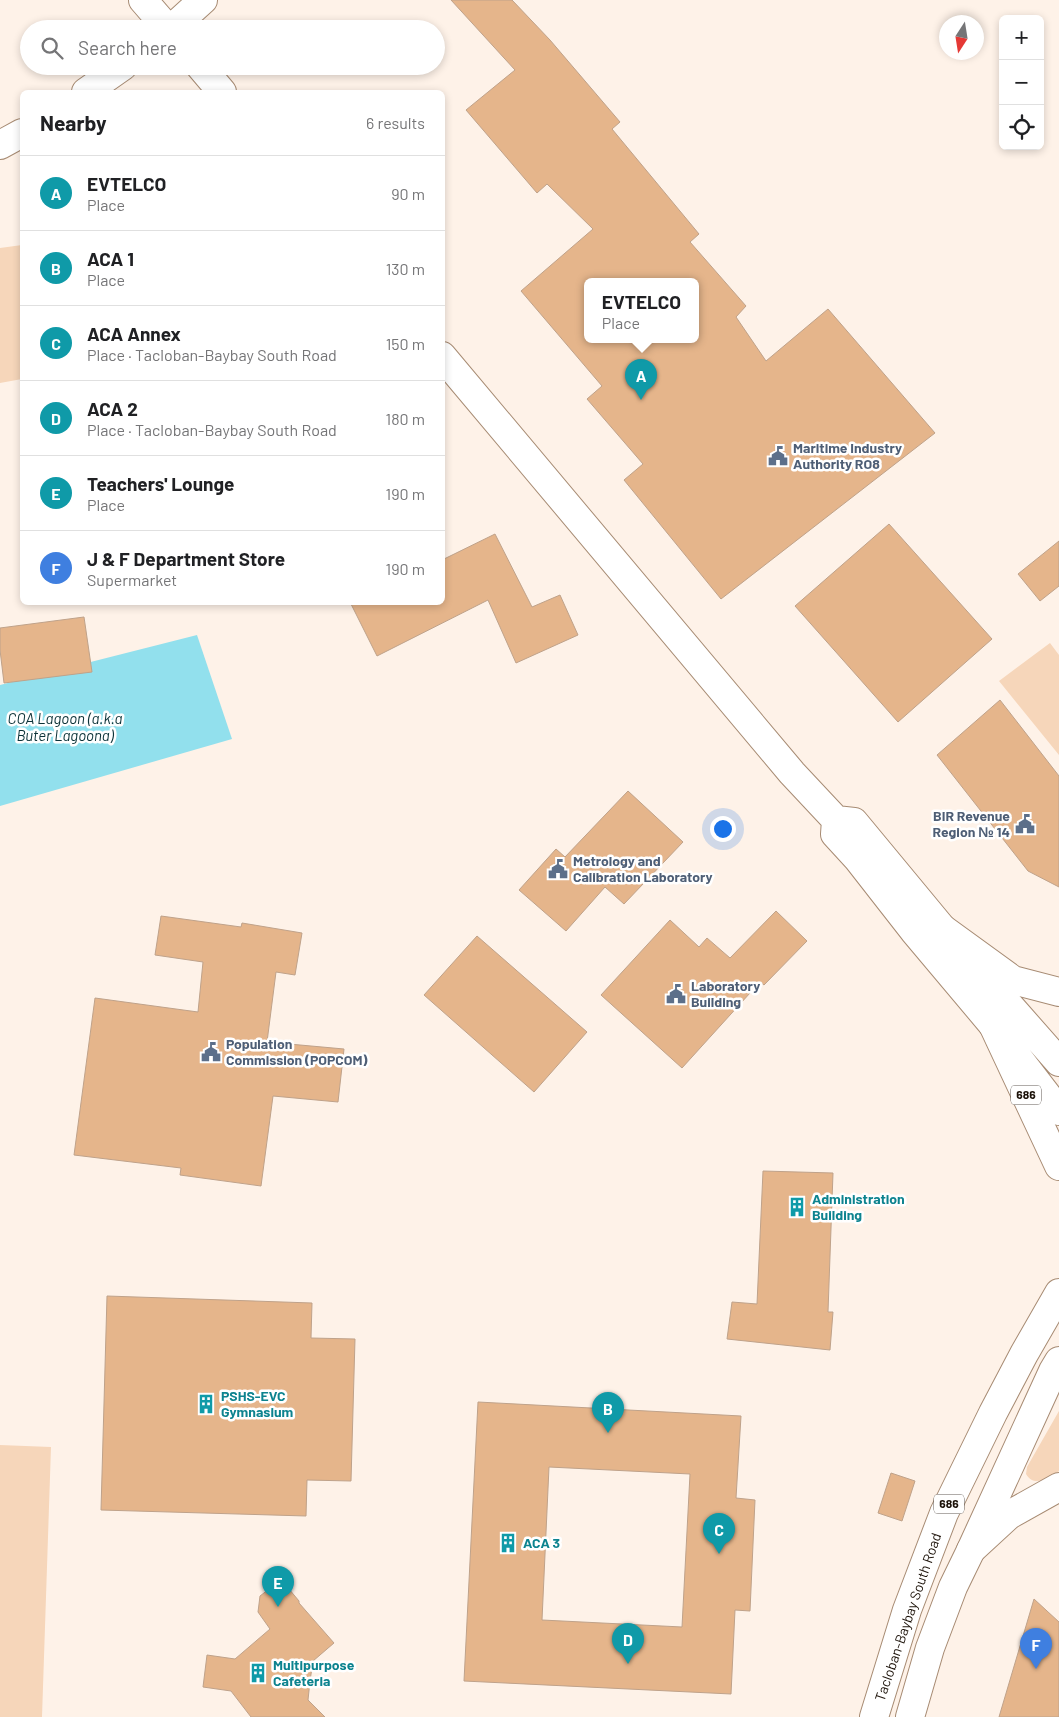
<!DOCTYPE html>
<meta charset="utf-8">
<style>
:root{--surface:#fff;--page:#f2f2f2;--text:#202124;--muted:#757577;--line:#e0e0e0;--accent:#111827}
body{margin:0;font-family:Barlow,sans-serif;background:var(--page);color:var(--text)}
.controls{position:absolute;right:15px;top:15px;display:grid;overflow:hidden;border-radius:8px;box-shadow:0 2px 8px #0003}
.controls button{width:45px;height:45px;display:grid;place-items:center;padding:0;border:0;border-bottom:1px solid var(--line);background:var(--surface);color:var(--text);font:25px sans-serif}
.compass{position:absolute;left:939px;top:15px;width:45px;height:45px;border-radius:50%;background:var(--surface);box-shadow:0 2px 8px #0003;rotate:192deg}
.you{position:absolute;left:722px;top:828px;width:18px;height:18px;margin:-12px;border:4px solid #fff;border-radius:50%;background:#1a73e8;box-shadow:0 0 0 8px #1a73e833}
.badge{display:grid;place-items:center;width:32px;height:32px;border-radius:50%;background:var(--accent);color:#fff;font-size:16px;font-weight:700}
.pin{position:absolute;translate:-50% -41px;filter:drop-shadow(0 1px 2px #0008)}
.pin::after{content:'';position:absolute;top:26px;width:18px;height:15px;background:inherit;clip-path:polygon(0 0,100% 0,50% 100%)}
.popup{position:absolute;left:584px;top:278px;width:115px;height:65px;box-sizing:border-box;display:grid;place-content:center;border-radius:8px;background:var(--surface);filter:drop-shadow(0 1px 4px #0005);font-size:16px;white-space:nowrap;color:var(--muted)}
.popup b{font-size:19px;color:var(--text)}
.popup::after{content:'';position:absolute;left:50%;top:100%;margin-left:-10px;border:10px solid transparent;border-top-color:var(--surface)}
.list{margin:0;padding:0;list-style:none}
h2{display:flex;justify-content:space-between;align-items:center;height:65px;margin:0;padding:0 20px;font-size:21px}
h2 small{font-size:16px;font-weight:400;color:var(--muted)}
.list li{display:grid;grid-template-columns:32px 1fr auto;gap:15px;align-items:center;box-sizing:border-box;height:75px;padding:0 20px;border-top:1px solid var(--line)}
.list b{display:block;font-size:19px;white-space:nowrap}
.list p{margin:0;font-size:16px;white-space:nowrap;color:var(--muted)}
.list em{font-size:16px;font-style:normal;color:var(--muted)}
.icon{flex:none;width:28px;height:28px;fill:none;stroke:currentColor;stroke-width:2;stroke-linecap:round;stroke-linejoin:round}
.map{position:relative;flex:none;width:1059px;height:1717px;overflow:hidden}
.search{position:absolute;background:var(--surface);box-shadow:0 2px 8px #0003;left:20px;top:20px;width:425px;height:55px;display:flex;align-items:center;gap:12px;box-sizing:border-box;padding:0 18px;border-radius:28px;color:var(--muted);font-size:19px}
.panel{position:absolute;background:var(--surface);box-shadow:0 2px 8px #0003;left:20px;top:90px;width:425px;height:515px;border-radius:8px}
.map>svg:first-child{display:block}
.green{fill:#f6d6ba}
.water{fill:#92e0ed}
.building{fill:#e5b58b;stroke:#bfa28a;fill-rule:evenodd}
.lines{fill:none;stroke-linecap:round;stroke-linejoin:round}
.tertiary-casing{stroke:#a78b73;stroke-width:30}
.secondary-casing{stroke:#a78b73;stroke-width:30}
.primary-casing{stroke:#a78b73;stroke-width:30}
.trunk-casing{stroke:#a78b73;stroke-width:30}
.tertiary{stroke:#fff;stroke-width:28}
.secondary{stroke:#fff;stroke-width:28}
.primary{stroke:#fff;stroke-width:28}
.trunk{stroke:#fff;stroke-width:28}
.labels{text-anchor:middle;stroke-width:5;stroke-linejoin:round;paint-order:stroke}
.shield{fill:#fff;stroke:#605953;stroke-width:1}
.shield-label{font-size:12px;font-weight:bold;fill:#1c1209}
.service-label{font-size:14px;font-weight:bold;fill:#4e5e75;stroke:#fff;text-anchor:start}
.culture-label{font-size:14px;font-weight:bold;fill:#0d838f;stroke:#fff;text-anchor:start}
.street-label{font-size:14px;fill:#1c1209;stroke:#fff}
.water-label{font-size:15px;font-style:italic;fill:#0b3238;stroke:#fff}
</style>
<div class="map">
<svg width="1059" height="1717" viewBox="0 0 1059 1717">
<rect width="100%" height="100%" fill="#fef2e8"/>
<!-- green -->
<path class="green" d="M 22,245 L 22,379 L 0,383 L 0,248 Z
M 1050,643 L 1059,655 L 1059,755 L 999,681 Z
M 1059,1411 L 1059,1471 C 1049,1478 1034,1488 1026,1474 L 1027,1467 Z
M 0,1445 L 51,1447 L 42,1717 L 0,1717 Z"/>
<!-- water -->
<path class="water" d="M 197,635 L 232,739 L 0,806 L 0,685 Z"/>
<!-- building -->
<path class="building" d="M 451,0 L 512,0 L 550,40 L 620,122 L 612,129 L 699,234 L 690,242 L 746,306 L 736,317 L 766,361 L 828,309 L 935,433 L 721,599 L 624,480 L 643,464 L 587,399 L 602,386 L 521,291 L 593,229 L 547,184 L 537,193 L 466,110 L 515,70 ZM 587,281 L 695,281 L 695,339 L 587,339 Z
M 889,524 L 992,639 L 898,722 L 795,606 Z
M 495,534 L 532,607 L 560,595 L 578,635 L 516,663 L 488,600 L 377,656 L 350,602 L 442,602 L 442,560 Z
M 1059,541 L 1059,586 L 1040,601 L 1018,574 Z
M 84,617 L 92,672 L 4,683 L 0,650 L 0,628 Z
M 1000,700 L 1059,776 L 1059,887 L 1028,871 L 937,755 Z
M 628,791 L 683,842 L 624,904 L 605,887 L 566,931 L 519,890 L 556,849 L 565,857 Z
M 776,911 L 807,941 L 764,985 L 760,982 L 682,1068 L 601,995 L 670,920 L 699,947 L 707,938 L 730,958 Z
M 161,916 L 241,927 L 242,923 L 302,933 L 295,975 L 276,972 L 267,1042 L 344,1049 L 338,1102 L 273,1096 L 261,1186 L 180,1175 L 181,1168 L 74,1155 L 95,998 L 198,1012 L 203,962 L 155,955 Z
M 477,936 L 587,1032 L 534,1092 L 424,995 Z
M 763,1171 L 833,1173 L 828,1312 L 833,1312 L 830,1350 L 727,1339 L 732,1302 L 757,1304 Z
M 107,1296 L 312,1303 L 311,1338 L 355,1339 L 351,1481 L 307,1480 L 306,1516 L 101,1510 Z
M 478,1402 L 741,1416 L 736,1498 L 755,1500 L 750,1611 L 735,1610 L 731,1694 L 464,1681 ZM 549,1467 L 690,1474 L 682,1627 L 542,1620 Z
M 891,1473 L 915,1481 L 902,1521 L 878,1513 Z
M 273,1586 L 289,1589 L 299,1601 L 299,1603 L 334,1643 L 313,1661 L 310,1681 L 308,1700 L 325,1717 L 251,1717 L 231,1691 L 203,1687 L 207,1655 L 235,1659 L 270,1629 L 258,1612 L 260,1596 Z
M 1034,1599 L 1059,1622 L 1059,1717 L 999,1717 Z"/>
<g class="lines">
<defs>
<path id="tertiary" d="M 171,29 L 203,0
M 86,92 L 123,66
M 0,145 L 22,133"/>
<path id="secondary" d="M 143,0 L 168,29
M 200,66 L 222,92
M 442,356 L 792,773 L 836,820 L 835,834 L 857,858 L 914,931 L 993,1025 L 1059,1111
M 836,820 L 854,822 L 950,938 L 1059,1062"/>
<path id="primary" d="M 993,1025 L 1059,1166
M 874,1717 L 907,1610 L 944,1513 L 993,1413 L 1024,1354 L 1059,1293
M 910,1717 L 930,1648 L 953,1587 L 971,1550 L 1053,1371 L 1059,1361"/>
<path id="trunk" d="M 943,929 L 1013,980 L 1059,992
M 971,1550 L 1009,1515 L 1059,1487"/>
</defs>
<!-- tertiary casing -->
<use href="#tertiary" class="tertiary-casing"/>
<!-- secondary casing -->
<use href="#secondary" class="secondary-casing"/>
<!-- primary casing -->
<use href="#primary" class="primary-casing"/>
<!-- trunk casing -->
<use href="#trunk" class="trunk-casing"/>
<!-- tertiary -->
<use href="#tertiary" class="tertiary"/>
<!-- secondary -->
<use href="#secondary" class="secondary"/>
<!-- primary -->
<use href="#primary" class="primary"/>
<!-- trunk -->
<use href="#trunk" class="trunk"/>
</g>
<!-- icons -->
<defs>
<symbol id="civic-bare" viewBox="-9 -9 18 18"><path d="M-.6-6.5H3V-4.5H.6V-3L4-1V1h2V6H-6V1h2V-1L-.6-3ZM-1.2 2.5V6h2.4V2.5Z" fill="#5c6f8a" stroke="#fff" stroke-width="2.5" paint-order="stroke"/></symbol>
<symbol id="building-bare" viewBox="-9 -9 18 18"><path d="M-4-6H4V6H1V3H-1V6H-4ZM-2.5-4.3h1.7v1.8h-1.7ZM.8-4.3h1.7v1.8H.8ZM-2.5-1h1.7V.8h-1.7ZM.8-1h1.7V.8H.8Z" fill="#0f9aa8" stroke="#fff" stroke-width="2.5" paint-order="stroke"/></symbol>
</defs>
<g fill-rule="evenodd">
<use href="#civic-bare" x="764" y="442" width="28" height="28"/>
<use href="#civic-bare" x="1011" y="810" width="28" height="28"/>
<use href="#civic-bare" x="544" y="855" width="28" height="28"/>
<use href="#civic-bare" x="662" y="980" width="28" height="28"/>
<use href="#civic-bare" x="197" y="1038" width="28" height="28"/>
<use href="#building-bare" x="783" y="1193" width="28" height="28"/>
<use href="#building-bare" x="192" y="1390" width="28" height="28"/>
<use href="#building-bare" x="494" y="1529" width="28" height="28"/>
<use href="#building-bare" x="244" y="1659" width="28" height="28"/>
</g>
<g class="labels">
<!-- shield labels -->
<g class="shield">
<rect x="1011" y="1085.5" width="30" height="19" rx="4"/>
<rect x="934" y="1494.5" width="30" height="19" rx="4"/>
</g>
<g class="shield-label">
<text x="1026" y="1099">686</text>
<text x="949" y="1508">686</text>
</g>
<!-- service labels -->
<g class="service-label">
<text x="793" y="453">Maritime Industry<tspan x="793" dy="16">Authority RO8</tspan></text>
<text x="1010" y="821" text-anchor="end">BIR Revenue<tspan x="1010" dy="16">Region № 14</tspan></text>
<text x="573" y="866">Metrology and<tspan x="573" dy="16">Calibration Laboratory</tspan></text>
<text x="691" y="991">Laboratory<tspan x="691" dy="16">Building</tspan></text>
<text x="226" y="1049">Population<tspan x="226" dy="16">Commission (POPCOM)</tspan></text>
</g>
<!-- culture labels -->
<g class="culture-label">
<text x="812" y="1204">Administration<tspan x="812" dy="16">Building</tspan></text>
<text x="221" y="1401">PSHS-EVC<tspan x="221" dy="16">Gymnasium</tspan></text>
<text x="523" y="1548">ACA 3</text>
<text x="273" y="1670">Multipurpose<tspan x="273" dy="16">Cafeteria</tspan></text>
</g>
<!-- street labels -->
<g class="street-label">
<text transform="translate(908 1617) rotate(-71)" y="5">Tacloban-Baybay South Road</text>
</g>
<!-- water labels -->
<g class="water-label">
<text x="65" y="724">COA Lagoon (a.k.a<tspan x="65" dy="17">Buter Lagoona)</tspan></text>
</g>
</g>
</svg>
<div class="controls">
<button>+</button>
<button>−</button>
<button><svg class="icon" aria-label="locate" viewBox="0 0 24 24"><circle cx="12" cy="12" r="6"/><path d="M12 2v4M12 18v4M2 12h4M18 12h4"/></svg></button>
</div>
<svg class="compass" viewBox="-18 -18 36 36"><path d="M0-13l5 13h-10z" fill="#e53935"/><path d="M0 13l5-13h-10z" fill="#757577"/></svg>
<div class="you"></div>
<div class="pin badge" style="left:641px;top:400px;background:#0f9aa8">A</div>
<div class="popup"><b>EVTELCO</b>Place</div>
<div class="pin badge" style="left:608px;top:1433px;background:#0f9aa8">B</div>
<div class="pin badge" style="left:719px;top:1554px;background:#0f9aa8">C</div>
<div class="pin badge" style="left:628px;top:1664px;background:#0f9aa8">D</div>
<div class="pin badge" style="left:278px;top:1607px;background:#0f9aa8">E</div>
<div class="pin badge" style="left:1036px;top:1669px;background:#3f7fe0">F</div>
<div class="search"><svg class="icon" aria-label="search" viewBox="0 0 24 24"><circle cx="10" cy="10" r="6"/><path d="M15 15l6 6"/></svg>Search here</div>
<section class="panel">
<h2>Nearby<small>6 results</small></h2>
<ul class="list">
<li><span class="badge" style="background:#0f9aa8">A</span><div><b>EVTELCO</b><p>Place</p></div><em>90 m</em></li>
<li><span class="badge" style="background:#0f9aa8">B</span><div><b>ACA 1</b><p>Place</p></div><em>130 m</em></li>
<li><span class="badge" style="background:#0f9aa8">C</span><div><b>ACA Annex</b><p>Place · Tacloban-Baybay South Road</p></div><em>150 m</em></li>
<li><span class="badge" style="background:#0f9aa8">D</span><div><b>ACA 2</b><p>Place · Tacloban-Baybay South Road</p></div><em>180 m</em></li>
<li><span class="badge" style="background:#0f9aa8">E</span><div><b>Teachers' Lounge</b><p>Place</p></div><em>190 m</em></li>
<li><span class="badge" style="background:#3f7fe0">F</span><div><b>J &amp; F Department Store</b><p>Supermarket</p></div><em>190 m</em></li>
</ul>
</section>
</div>
